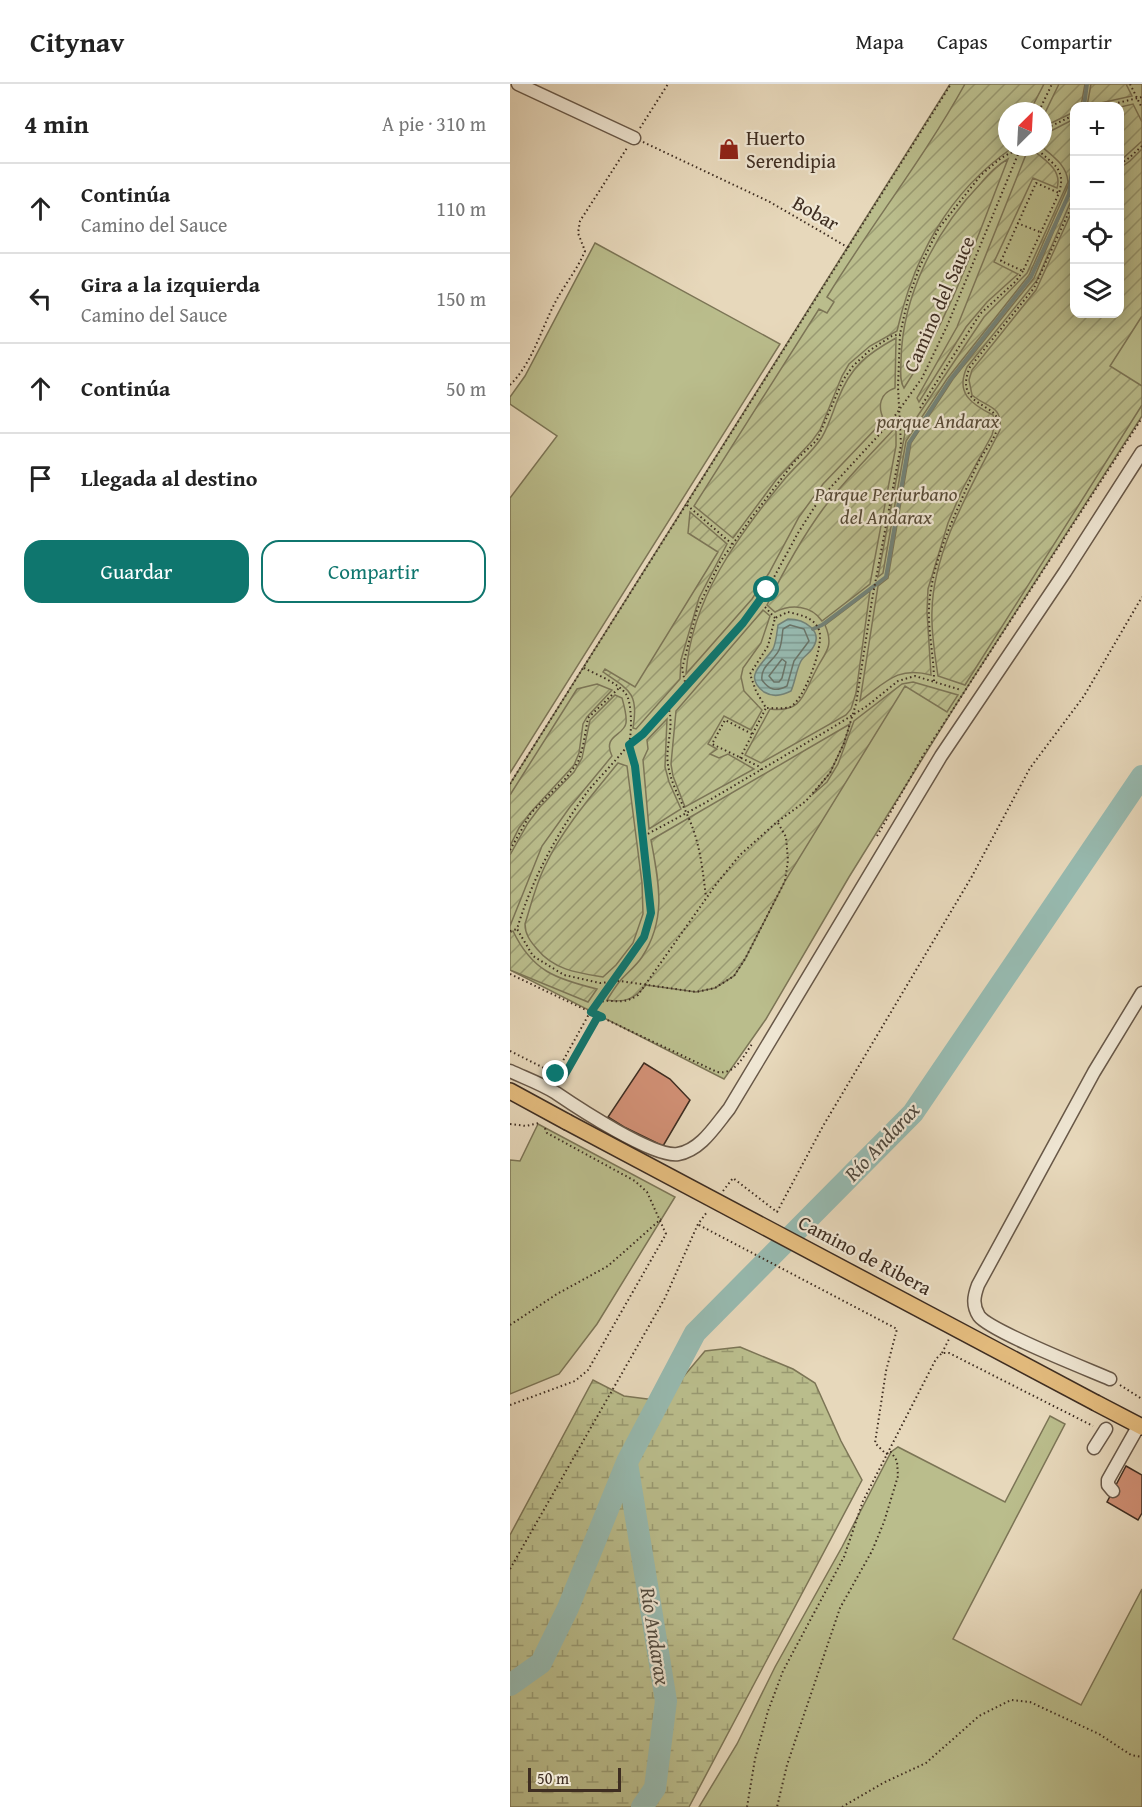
<!DOCTYPE html>
<html lang="es">
<meta charset="utf-8">
<style>
:root{--surface:#fff;--page:#f2f2f2;--text:#222;--muted:#767676;--line:#e0e0e0;--accent:#0f766e}
body{margin:0;font-family:"Gentium Book Plus",serif;background:var(--page);color:var(--text)}
.controls{position:absolute;right:18px;top:18px;display:grid;overflow:hidden;border-radius:12px;box-shadow:0 3px 15px #0003}
.controls button{width:54px;height:54px;display:grid;place-items:center;padding:0;border:0;border-bottom:2px solid var(--line);background:var(--surface);color:var(--text);font:30px sans-serif}
.compass{position:absolute;left:488px;top:18px;width:54px;height:54px;border-radius:50%;background:var(--surface);box-shadow:0 3px 15px #0003;rotate:24deg}
.scale{position:absolute;left:18px;bottom:15px;width:93px;box-sizing:border-box;padding-left:6px;border:3px solid #3e2d21;border-top:0;font-size:16px;line-height:21px;white-space:nowrap;color:#3e2d21;-webkit-text-stroke:4px #efe6d3;paint-order:stroke}
.stop{position:absolute;width:18px;height:18px;margin:-14px;border:4px solid #0f766e;border-radius:50%;background:#fff}
.stop.end{background:#0f766e;border-color:#fff;box-shadow:0 2px 6px #0008}
.list{margin:0;padding:0;list-style:none}
h2{display:flex;justify-content:space-between;align-items:center;height:78px;margin:0;padding:0 24px;font-size:26px}
h2 small{font-size:20px;font-weight:400;color:var(--muted)}
.list li{display:grid;grid-template-columns:39px 1fr auto;gap:18px;align-items:center;box-sizing:border-box;height:90px;padding:0 24px;border-top:2px solid var(--line)}
.list b{display:block;font-size:22px;white-space:nowrap}
.list p{margin:0;font-size:20px;white-space:nowrap;color:var(--muted)}
.list em{font-size:20px;font-style:normal;color:var(--muted)}
.actions{display:flex;gap:12px;padding:18px 24px}
.actions a{flex:1;padding:14px 0;border:2px solid var(--accent);border-radius:18px;text-align:center;font-size:21px;color:var(--accent)}
.actions .main{background:var(--accent);color:#fff}
.icon{flex:none;width:33px;height:33px;fill:none;stroke:currentColor;stroke-width:2;stroke-linecap:round;stroke-linejoin:round}
.map{position:relative;flex:none;width:632px;height:1723px;overflow:hidden}
header{display:flex;align-items:center;gap:36px;box-sizing:border-box;height:84px;padding:0 30px;background:var(--surface);border-bottom:2px solid var(--line)}
header strong{font-size:28px}
nav{display:flex;gap:33px;margin-inline-start:auto;font-size:21px}
main{display:flex}
aside{flex:1;background:var(--surface)}
.map>svg:first-child{display:block}
.green{fill:#babd8c;stroke:#7c7556;stroke-width:1.5;fill-rule:evenodd}
.wetland{fill:url(#wetland-marsh);stroke:#7c7556;stroke-width:1.5}
.garden{fill:url(#garden-furrows);stroke:#7c7556;stroke-width:1.5}
.water{fill:url(#water-rules);stroke:#738277;stroke-width:1.5}
.lines{fill:none;stroke-linecap:round;stroke-linejoin:round}
.shore{stroke:#6a7468;stroke-width:1.5}
.stream{stroke:#738277;stroke-width:4}
.river{stroke:#97bab0;stroke-width:22}
.building{fill:#d08f74;stroke:#3e2d21;stroke-width:1.5}
.minor-casing{stroke:#685848;stroke-width:15}
.major-casing{stroke:#3e2d21;stroke-width:18}
.path{stroke:#3e2d21;stroke-width:2;stroke-dasharray:1.5 3;stroke-linecap:butt}
.minor{stroke:#efe6d3;stroke-width:12}
.major{stroke:#e4bc7e;stroke-width:15}
.major-bridge-casing{stroke:#3e2d21;stroke-width:18;stroke-linecap:butt}
.major-bridge{stroke:#e4bc7e;stroke-width:15}
.route{stroke:#0f766e;stroke-width:8}
.labels{text-anchor:middle;stroke-width:4.5;stroke-linejoin:round;paint-order:stroke}
.poi-label{font-size:20px;fill:#3e2d21;stroke:#efe6d3;text-anchor:start}
.street-label{font-size:20px;fill:#3e2d21;stroke:#efe6d3}
.park-label{font-size:20px;font-style:italic;fill:#574a36;stroke:#efe6d3}
.water-label{font-size:21px;font-style:italic;fill:#50493e;stroke:#efe6d3}
</style>
<header>
<strong>Citynav</strong>
<nav><a>Mapa</a><a>Capas</a><a>Compartir</a></nav>
</header>
<main>
<aside>
<h2>4 min<small>A pie · 310 m</small></h2>
<ul class="list">
<li><svg class="icon" aria-label="ahead" viewBox="0 0 24 24"><path d="M12 20V5M6 11l6-6 6 6"/></svg><div><b>Continúa</b><p>Camino del Sauce</p></div><em>110 m</em></li>
<li><svg class="icon" aria-label="left" viewBox="0 0 24 24"><path d="M17 20v-9H6M10 6l-5 5 5 5"/></svg><div><b>Gira a la izquierda</b><p>Camino del Sauce</p></div><em>150 m</em></li>
<li><svg class="icon" aria-label="ahead" viewBox="0 0 24 24"><path d="M12 20V5M6 11l6-6 6 6"/></svg><div><b>Continúa</b></div><em>50 m</em></li>
<li><svg class="icon" aria-label="arrive" viewBox="0 0 24 24"><path d="M6 21V4h12l-3 4 3 4H6"/></svg><div><b>Llegada al destino</b></div></li>
</ul>
<div class="actions"><a class="main">Guardar</a><a>Compartir</a></div>
</aside>
<div class="map">
<svg width="632" height="1723" viewBox="0 0 632 1723">
<defs>
<pattern id="wetland-marsh" width="20" height="14" patternUnits="userSpaceOnUse" patternTransform="scale(1.5)"><rect width="20" height="14" fill="#babd8c"/><path d="M1 5h8M5 5V1M11 12h8M15 12V8" fill="none" stroke="#999a72"/></pattern>
<pattern id="garden-furrows" width="10" height="10" patternUnits="userSpaceOnUse" patternTransform="scale(1.5)"><rect width="10" height="10" fill="#babd8c"/><path d="M-1 1l2-2M0 10L10 0M9 11l2-2" fill="none" stroke="#999a72"/></pattern>
<pattern id="water-rules" width="6" height="5" patternUnits="userSpaceOnUse" patternTransform="scale(1.5)"><rect width="6" height="5" fill="#97bab0"/><path d="M0 2.5h6" fill="none" stroke="#7d988f"/></pattern>
</defs>
<rect width="100%" height="100%" fill="#e7d8bb"/>
<filter id="stains"><feTurbulence type="fractalNoise" baseFrequency=".00333" numOctaves="4"/><feColorMatrix values="0 0 0 0 .2 0 0 0 0 .09 0 0 0 0 .02 0 0 0 .5 -.17"/></filter>
<radialGradient id="worn" r=".72"><stop offset=".6" stop-color="#630" stop-opacity="0"/><stop offset="1" stop-color="#630" stop-opacity=".3"/></radialGradient>
<!-- green -->
<path class="green" d="M 440,0 L 632,0 L 632,332 L 447,619 L 339,793 L 256,935 L 214,995 L 0,886 L 0,700 ZM 564,22 L 610,22 L 610,230 L 564,230 ZM 497,27 L 533,27 L 533,63 L 497,63 Z
M 85,159 L 270,260 L 0,689 L 0,414 L 47,352 L 0,320 L 0,313 L 15,292 Z
M 28,1040 L 165,1113 L 87,1240 L 49,1290 L 0,1310 L 0,1076 L 10,1077 Z
M 540,1332 L 555,1340 L 443,1555 L 571,1621 L 632,1505 L 632,1723 L 189,1723 L 227,1660 L 265,1583 L 332,1463 L 381,1368 L 388,1363 L 495,1418 Z"/>
<!-- wetland -->
<path class="wetland" d="M 230,1263 L 283,1285 L 305,1299 L 331,1357 L 352,1396 L 179,1723 L 0,1723 L 0,1451 L 83,1296 L 114,1312 L 153,1317 L 195,1267 Z"/>
<!-- garden -->
<path class="garden" d="M 455,0 L 534,0 L 520,27 L 497,27 L 497,63 L 502,64 C 438,109 404,172 387,247 L 360,262 L 339,280 L 332,292 L 310,346 L 302,357 L 266,396 L 223,454 L 184,422 L 309,225 L 317,229 L 324,218 L 317,213 C 361,141 414,74 455,0 Z
M 549,0 L 575,0 L 571,22 L 564,22 L 564,28 L 533,43 L 533,33 Z
M 581,0 L 616,0 L 622,12 L 577,22 Z
M 623,20 L 632,38 L 632,57 L 610,77 L 610,23 Z
M 564,35 L 564,64 L 559,100 L 519,191 L 437,295 L 396,357 L 373,489 L 368,493 L 395,349 L 394,342 L 401,340 L 407,333 L 474,233 L 517,189 L 558,98 C 557,82 544,73 532,63 L 533,51 Z
M 519,63 C 532,74 553,85 547,104 L 523,94 L 484,178 L 508,190 L 477,218 L 456,243 L 409,318 L 407,314 L 447,243 Z
M 632,65 L 632,232 L 600,282 L 632,302 L 632,321 L 455,601 L 428,592 C 425,571 421,549 422,527 C 423,465 463,400 490,346 C 493,321 477,324 462,311 L 459,296 L 462,286 L 526,206 L 564,123 L 564,230 L 610,230 L 610,84 L 620,77 Z
M 498,75 C 467,153 441,233 394,304 C 389,296 391,286 391,277 C 392,211 426,146 471,99 C 479,90 487,81 498,75 Z
M 564,99 L 564,110 L 527,196 L 457,283 C 445,309 461,320 483,331 L 485,340 L 482,351 L 452,406 L 438,439 L 418,505 L 417,528 L 421,591 C 387,582 376,598 350,617 L 368,502 L 378,494 L 401,359 L 443,295 L 524,194 Z
M 386,254 L 385,304 C 370,309 367,322 374,336 L 313,400 L 289,433 L 259,489 L 242,515 L 176,590 C 181,516 227,453 273,397 C 285,382 302,369 312,353 C 319,341 323,327 328,315 C 341,282 357,270 386,254 Z
M 386,343 L 386,362 L 360,500 L 312,537 C 301,521 281,520 265,528 L 257,521 C 273,488 291,455 313,425 C 335,396 361,370 386,343 Z
M 180,428 L 217,460 L 189,514 L 171,576 L 170,595 L 126,645 L 123,644 C 129,610 120,606 93,588 L 95,585 L 125,603 L 208,468 L 178,449 Z
M 360,507 L 346,609 L 341,625 L 336,631 L 251,679 L 235,671 L 260,625 C 292,629 293,611 305,588 C 314,569 325,564 315,541 Z
M 253,526 L 260,532 L 251,559 L 233,584 L 231,593 L 234,607 L 252,626 L 241,646 L 214,632 L 198,660 L 207,665 L 200,670 L 209,674 L 218,670 L 244,685 L 175,723 L 163,692 L 161,680 L 166,627 Z
M 403,598 L 448,611 L 437,628 L 395,602 L 275,797 L 235,875 L 224,892 L 205,904 L 186,908 L 136,901 C 124,915 116,919 97,916 C 101,910 105,903 110,897 C 117,889 126,882 132,873 C 157,835 149,799 141,756 L 340,640 L 334,659 L 320,689 L 302,711 L 317,698 L 328,680 L 344,637 L 392,600 Z
M 87,600 L 102,606 L 77,633 L 73,640 L 69,669 L 64,681 L 20,729 L 9,744 L 0,762 L 0,711 L 67,605 Z
M 105,611 L 112,614 C 114,621 117,631 116,639 C 114,652 92,651 102,672 L 60,723 L 32,762 L 0,842 L 0,771 L 18,739 L 30,723 L 64,688 L 72,674 L 80,636 Z
M 157,635 L 155,683 L 159,698 L 171,725 L 139,745 L 133,676 L 138,665 L 137,656 Z
M 108,679 L 117,682 L 132,799 L 133,830 L 123,859 L 106,881 L 93,893 C 68,889 44,886 27,865 C 20,857 15,850 15,840 C 21,821 26,800 35,782 C 53,744 82,711 108,679 Z
M 3,847 C 22,887 46,895 87,905 L 78,918 L 0,886 L 0,849 Z"/>
<!-- water -->
<path class="water" d="M 278,535 C 294,535 315,547 302,565 C 299,570 292,573 290,579 C 286,588 285,598 281,607 C 272,611 264,614 254,608 C 232,592 254,579 263,565 C 266,559 267,548 268,541 Z"/>
<g class="lines">
<!-- shore -->
<path class="shore" d="M 280,541 L 294,545 L 299,557 L 284,577 L 277,602 C 266,608 259,606 252,596 C 250,582 264,577 269,566 C 272,560 272,551 273,545 Z
M 272,575 L 276,578 L 272,594 L 269,598 L 264,598 L 259,592 Z"/>
<!-- stream -->
<path class="stream" d="M 574,22 L 577,0
M 303,545 L 312,541 L 376,493 L 399,359 L 440,296 L 521,193 L 559,110 L 564,76"/>
<!-- river -->
<path class="river" d="M 117,1379 L 156,1617 L 145,1704 L 132,1723
M 0,1601 L 31,1579 L 58,1524 L 117,1378 L 185,1249 L 403,1029 L 632,692"/>
</g>
<!-- building -->
<path class="building" d="M 134,979 L 160,995 L 180,1016 L 153,1062 L 114,1043 L 98,1033 Z
M 616,1382 L 632,1391 L 632,1429 L 628,1436 L 597,1418 Z"/>
<g class="lines">
<defs>
<path id="minor" d="M 8,0 L 124,54
M 0,987 C 15,994 32,1000 46,1009 C 68,1024 144,1074 168,1070 C 191,1066 205,1042 219,1025 L 431,672 L 555,488 L 632,368
M 600,1295 C 577,1285 480,1247 469,1232 C 462,1221 464,1212 468,1201 L 584,988 L 632,909
M 584,1364 L 596,1345
M 603,1407 L 598,1401 L 598,1396 L 629,1341"/>
<path id="major" d="M 0,1007 L 57,1038
M 586,1319 L 632,1343"/>
</defs>
<!-- minor casing -->
<use href="#minor" class="minor-casing"/>
<!-- major casing -->
<use href="#major" class="major-casing"/>
<!-- path -->
<path class="path" d="M 620,0 L 632,24
M 595,22 L 632,13
M 529,27 L 542,0
M 130,44 L 158,0
M 533,46 L 564,31
M 133,58 L 260,118 L 339,164
M 525,63 C 541,80 557,83 549,109 L 513,187 L 491,177 L 526,99 L 549,109
M 610,80 L 619,74 L 632,62
M 507,139 L 530,148
M 0,301 C 24,277 31,244 47,215 C 56,199 68,184 75,167 L 68,149 L 70,137 L 117,64
M 410,324 L 470,230 L 506,197 L 513,187
M 177,421 L 222,460
M 255,523 L 265,534
M 278,528 C 290,531 304,533 309,546 C 315,560 294,617 280,623 C 274,625 263,624 256,624 L 246,607 L 240,590 L 258,562 L 265,534 Z
M 74,584 C 87,591 107,598 116,610 C 122,618 122,649 119,659 C 118,664 84,699 78,707 C 47,749 22,795 7,845 L 23,872 L 54,891 L 90,899 L 110,897 L 186,908 L 205,904 L 224,892 L 235,875 L 275,797 L 278,776 L 276,753 L 268,739
M 424,597 C 424,573 418,548 419,524 C 420,497 430,466 441,440 C 450,419 459,398 469,377 C 475,366 486,354 488,341 C 491,318 442,324 460,283 L 524,204 L 564,117
M 176,602 L 172,585 L 187,526 L 210,478 L 242,433 L 285,377 L 307,356 L 333,296 L 343,282 L 360,266 L 382,252 L 390,250
M 158,622 C 165,642 155,662 158,681 C 162,705 176,724 183,745 C 191,767 193,790 196,813
M 242,650 L 215,636 L 202,660 L 248,682 L 251,686
M 230,674 L 256,624
M 0,700 L 441,0
M 134,752 L 193,720 L 325,642 L 357,622 L 388,597 L 405,592 L 451,606
M 367,752 L 414,670 L 632,334
M 0,766 L 21,729 L 56,694 L 68,678 L 73,662 L 78,634 L 109,604
M 0,847 L 7,845
M 0,890 L 207,988 C 225,991 233,973 242,960
M 86,919 L 134,853 L 141,829 L 125,682 L 119,661 L 133,650 L 233,539 L 257,506 L 288,449 L 309,416 L 379,340 L 412,294 L 437,242 L 511,63
M 0,967 L 52,993 L 89,934
M 49,984 L 84,921 C 100,911 109,924 128,911 L 207,799 L 230,771 L 267,738 L 296,717 L 320,689 L 334,659 L 346,620 L 362,516 L 391,361 L 388,303 L 390,250 L 398,215 L 410,182 L 429,144 L 471,91 L 491,74 L 500,69 L 509,67
M 0,1040 L 16,1042 L 29,1039
M 213,1107 L 223,1094 L 267,1128 L 313,1042 L 461,794 L 520,684 L 574,612 L 632,513
M 189,1141 L 387,1245 L 376,1287 L 365,1359 L 376,1370 L 381,1368 L 387,1377 L 388,1392 L 374,1438 L 362,1467 L 330,1524 L 277,1681 L 267,1723
M 0,1241 L 47,1210 L 98,1182 L 151,1135
M 432,1269 L 439,1255
M 610,1301 L 632,1315
M 0,1321 L 65,1297 L 78,1286 L 156,1150 L 137,1108 L 125,1097 L 37,1049 L 34,1042
M 0,1485 L 155,1214 L 188,1140 L 197,1128
M 237,1723 L 245,1675 L 258,1627 L 273,1587 L 334,1473 L 353,1417 L 426,1275 L 432,1269 L 439,1269 L 583,1342
M 332,1723 L 373,1699 L 416,1679 L 469,1632 L 501,1616 L 520,1618 L 589,1650 L 621,1671 L 632,1673"/>
<!-- minor -->
<use href="#minor" class="minor"/>
<!-- major -->
<use href="#major" class="major"/>
<defs>
<path id="major-bridge" d="M 57,1038 L 586,1319"/>
</defs>
<!-- major-bridge casing -->
<use href="#major-bridge" class="major-bridge-casing"/>
<!-- major-bridge -->
<use href="#major-bridge" class="major-bridge"/>
</g>
<g class="lines">
<!-- route -->
<path class="route" d="M 46,990 L 54,992 L 87,934 L 92,933 L 81,928 L 134,853 L 141,829 L 125,682 L 119,661 L 133,650 L 233,539 L 257,506"/>
</g>
<!-- icons -->
<defs>
<symbol id="shop-bare" viewBox="-9 -9 18 18"><path d="M-5-2.5h2.3a2.7 3.5 0 0 1 5.4 0H5L5.5 6h-11ZM-1.5-2.5h3a1.5 2.3 0 0 0-3 0Z" fill="#8f2418" stroke="#efe6d3" stroke-width="2.5" paint-order="stroke"/></symbol>
</defs>
<g fill-rule="evenodd">
<use href="#shop-bare" x="204" y="50" width="30" height="30"/>
</g>
<g class="labels">
<!-- poi labels -->
<g class="poi-label">
<text x="236" y="61">Huerto<tspan x="236" dy="23">Serendipia</tspan></text>
</g>
<!-- street labels -->
<g class="street-label">
<text transform="translate(306 129) rotate(30)" y="7">Bobar</text>
<text transform="translate(429 220) rotate(-66)" y="7">Camino del Sauce</text>
<text transform="translate(355 1171) rotate(28)" y="7">Camino de Ribera</text>
</g>
<!-- park labels -->
<g class="park-label">
<text x="428" y="344">parque Andarax</text>
<text x="376" y="417">Parque Periurbano<tspan x="376" dy="23">del Andarax</tspan></text>
</g>
<!-- water labels -->
<g class="water-label">
<text transform="translate(372 1058) rotate(-47)" y="7">Río Andarax</text>
<text transform="translate(145 1552) rotate(81)" y="7">Río Andarax</text>
</g>
</g>
<rect width="100%" height="100%" filter="url(#stains)"/>
<rect width="100%" height="100%" fill="url(#worn)"/>
</svg>
<div class="controls">
<button>+</button>
<button>−</button>
<button><svg class="icon" aria-label="locate" viewBox="0 0 24 24"><circle cx="12" cy="12" r="6"/><path d="M12 2v4M12 18v4M2 12h4M18 12h4"/></svg></button>
<button><svg class="icon" aria-label="layers" viewBox="0 0 24 24"><path d="M12 4l9 5-9 5-9-5zM3 14l9 5 9-5"/></svg></button>
</div>
<svg class="compass" viewBox="-18 -18 36 36"><path d="M0-13l5 13h-10z" fill="#e53935"/><path d="M0 13l5-13h-10z" fill="#767676"/></svg>
<div class="scale">50 m</div>
<div class="stop" style="left:257px;top:506px"></div>
<div class="stop end" style="left:46px;top:990px"></div>
</div>
</main>
